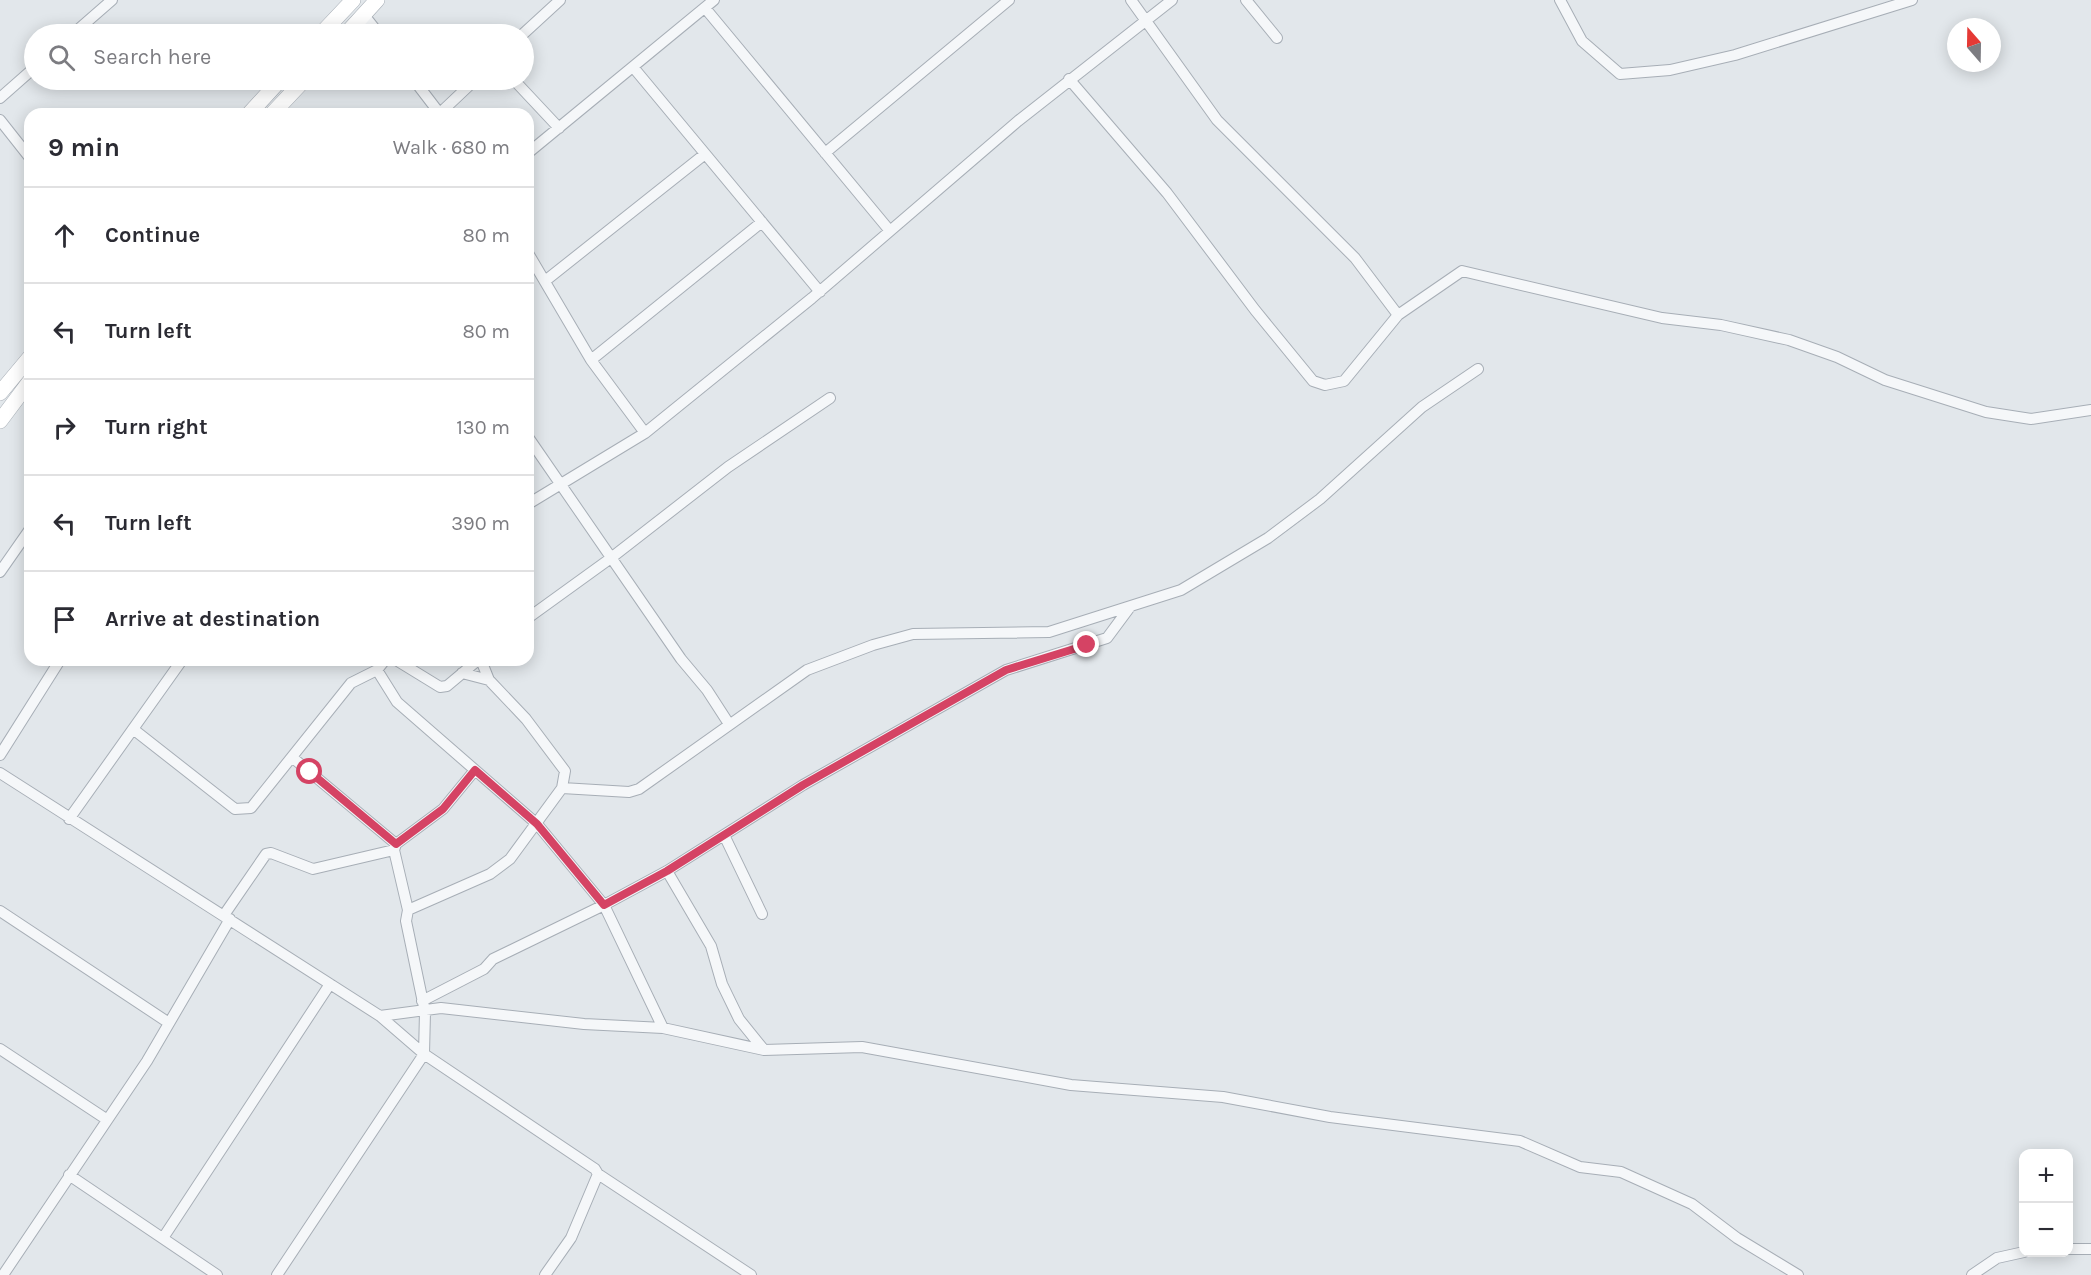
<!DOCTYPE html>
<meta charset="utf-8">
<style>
:root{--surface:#fff;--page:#f2f2f3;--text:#2b2b33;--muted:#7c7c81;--line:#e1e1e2}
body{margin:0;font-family:Karla,sans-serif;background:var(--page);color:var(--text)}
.controls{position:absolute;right:18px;bottom:18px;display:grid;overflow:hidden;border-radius:12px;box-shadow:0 3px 15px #0003}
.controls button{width:54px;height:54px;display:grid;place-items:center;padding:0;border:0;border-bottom:2px solid var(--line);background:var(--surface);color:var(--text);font:30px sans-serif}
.compass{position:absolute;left:1947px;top:18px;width:54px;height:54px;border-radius:50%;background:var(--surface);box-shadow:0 3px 15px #0003;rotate:340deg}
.stop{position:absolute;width:18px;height:18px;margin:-14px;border:4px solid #d54364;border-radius:50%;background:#fff}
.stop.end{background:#d54364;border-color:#fff;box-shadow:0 2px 6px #0008}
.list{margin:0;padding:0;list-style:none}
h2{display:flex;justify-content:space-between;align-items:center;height:78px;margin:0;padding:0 24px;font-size:26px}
h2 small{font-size:20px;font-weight:400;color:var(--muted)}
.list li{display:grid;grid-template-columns:39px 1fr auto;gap:18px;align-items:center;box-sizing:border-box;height:96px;padding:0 24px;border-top:2px solid var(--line)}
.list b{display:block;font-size:22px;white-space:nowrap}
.list em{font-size:20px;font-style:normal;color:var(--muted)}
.icon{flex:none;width:33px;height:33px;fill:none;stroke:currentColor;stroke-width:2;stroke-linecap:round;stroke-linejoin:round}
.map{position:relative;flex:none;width:2091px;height:1275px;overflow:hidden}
.search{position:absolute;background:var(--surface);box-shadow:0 3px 15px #0003;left:24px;top:24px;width:510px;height:66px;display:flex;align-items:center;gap:15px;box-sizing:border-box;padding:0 21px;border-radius:33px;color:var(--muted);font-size:22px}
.panel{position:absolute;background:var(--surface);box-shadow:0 3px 15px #0003;left:24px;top:108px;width:510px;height:558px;border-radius:18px}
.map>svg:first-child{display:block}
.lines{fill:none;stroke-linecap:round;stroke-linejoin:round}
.minor-casing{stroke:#a7aeb6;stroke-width:12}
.secondary-casing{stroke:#a7aeb6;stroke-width:16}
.minor{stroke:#f5f7f9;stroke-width:10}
.secondary{stroke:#fff;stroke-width:15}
.route{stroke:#d54364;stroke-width:8}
</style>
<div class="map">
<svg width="2091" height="1275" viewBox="0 0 2091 1275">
<rect width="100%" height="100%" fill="#e2e7eb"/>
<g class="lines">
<defs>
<path id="minor" d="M 1131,0 L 1217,120 L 1355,258 L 1398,315
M 1246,0 L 1277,38
M 1560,0 L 1582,41 L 1620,74 L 1670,70 L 1735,55 L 1912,0
M 705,8 L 890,231
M 364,15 L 379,34
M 73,34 L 112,0
M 523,34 L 560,0
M 633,67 L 820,292
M 1069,79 L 1167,193 L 1255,310 L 1313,381 L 1325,385 L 1344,381 L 1398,315 L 1462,271 L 1662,318 L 1721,325 L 1789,340 L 1837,357 L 1885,380 L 1986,412 L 2031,419 L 2091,410
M 414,80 L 440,114
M 514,80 L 559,128
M 0,98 L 34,68
M 439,114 L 475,80
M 0,120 L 30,158
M 528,153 L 714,0
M 825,153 L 1009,0
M 528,253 L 591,360 L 645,433
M 545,281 L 705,154
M 591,360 L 762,222
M 528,437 L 681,659 L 707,690 L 729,724
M 528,504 L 645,433 L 812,298 L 1018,121 L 1172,0
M 0,572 L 30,529
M 528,618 L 611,558 L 728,467 L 830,398
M 396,660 L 440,687 L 447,686 L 478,660
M 377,670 L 397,702 L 537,824 L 604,905 L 663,1028
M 462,673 L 489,680
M 133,729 L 235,809 L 251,808 L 351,683 L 377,670 L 385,660
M 0,755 L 60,660
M 293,758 L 396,844
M 0,773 L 380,1016 L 441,1008 L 584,1024 L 663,1028 L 764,1050 L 862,1047 L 1071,1085 L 1223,1097 L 1330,1117 L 1520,1141 L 1580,1167 L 1621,1172 L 1692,1204 L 1737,1238 L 1798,1275
M 562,788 L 629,792 L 639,789 L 807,670 L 873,645 L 913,634 L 1049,632 L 1181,590 L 1268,538 L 1320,499 L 1422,407 L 1478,369
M 69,819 L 182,660
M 724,835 L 762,914
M 667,871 L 711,946 L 722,984 L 739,1019 L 764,1050
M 408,910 L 490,874 L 510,859 L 562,788 L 565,771 L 526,719 L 489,680 L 481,660
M 0,911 L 169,1023
M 224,915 L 266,854 L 271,853 L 313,869 L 394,850
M 422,1001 L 484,969 L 493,959 L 604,905 L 667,871 L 803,785 L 1006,670 L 1107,638 L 1130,607
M 380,1016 L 424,1054 L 595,1169 L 598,1174 L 571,1238 L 545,1275
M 0,1049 L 106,1119
M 598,1174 L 751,1275
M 69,1175 L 217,1275
M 163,1238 L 330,984
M 2068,1249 L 2091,1249
M 3,1275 L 147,1061 L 230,919
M 277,1275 L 424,1054 L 425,1012 L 406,921 L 408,910 L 394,850 L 396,844 L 443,809 L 475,770
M 1972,1275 L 1997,1258 L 2024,1252"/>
<path id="secondary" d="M 321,34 L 353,0
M 346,34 L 377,0
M 249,114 L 280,80
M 272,114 L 304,80
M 0,393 L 30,357
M 0,421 L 30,381"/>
</defs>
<!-- minor casing -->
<use href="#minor" class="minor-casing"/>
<!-- secondary casing -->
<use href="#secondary" class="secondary-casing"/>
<!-- minor -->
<use href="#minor" class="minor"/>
<!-- secondary -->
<use href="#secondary" class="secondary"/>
</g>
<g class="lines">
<!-- route -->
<path class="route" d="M 310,772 L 396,844 L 443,809 L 475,770 L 537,824 L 604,905 L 667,871 L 803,785 L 1006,670 L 1087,645"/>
</g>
</svg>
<div class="controls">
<button>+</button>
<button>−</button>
</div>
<svg class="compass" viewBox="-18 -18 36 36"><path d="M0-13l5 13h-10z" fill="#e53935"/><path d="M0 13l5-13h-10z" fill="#7c7c81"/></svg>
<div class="stop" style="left:310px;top:772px"></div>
<div class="stop end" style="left:1087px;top:645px"></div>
<div class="search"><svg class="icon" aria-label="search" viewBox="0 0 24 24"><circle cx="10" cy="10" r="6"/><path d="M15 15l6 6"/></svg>Search here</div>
<section class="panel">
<h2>9 min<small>Walk · 680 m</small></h2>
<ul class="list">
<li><svg class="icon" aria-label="ahead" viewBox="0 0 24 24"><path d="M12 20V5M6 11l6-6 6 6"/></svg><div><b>Continue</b></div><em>80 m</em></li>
<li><svg class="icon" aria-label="left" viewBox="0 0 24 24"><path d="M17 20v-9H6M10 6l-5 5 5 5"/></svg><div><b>Turn left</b></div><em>80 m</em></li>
<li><svg class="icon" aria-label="right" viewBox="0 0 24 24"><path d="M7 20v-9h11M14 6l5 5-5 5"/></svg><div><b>Turn right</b></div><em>130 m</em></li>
<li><svg class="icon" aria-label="left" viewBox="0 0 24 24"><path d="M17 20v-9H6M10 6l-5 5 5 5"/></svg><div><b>Turn left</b></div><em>390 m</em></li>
<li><svg class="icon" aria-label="arrive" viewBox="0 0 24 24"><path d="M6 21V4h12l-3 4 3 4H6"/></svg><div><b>Arrive at destination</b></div></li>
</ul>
</section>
</div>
